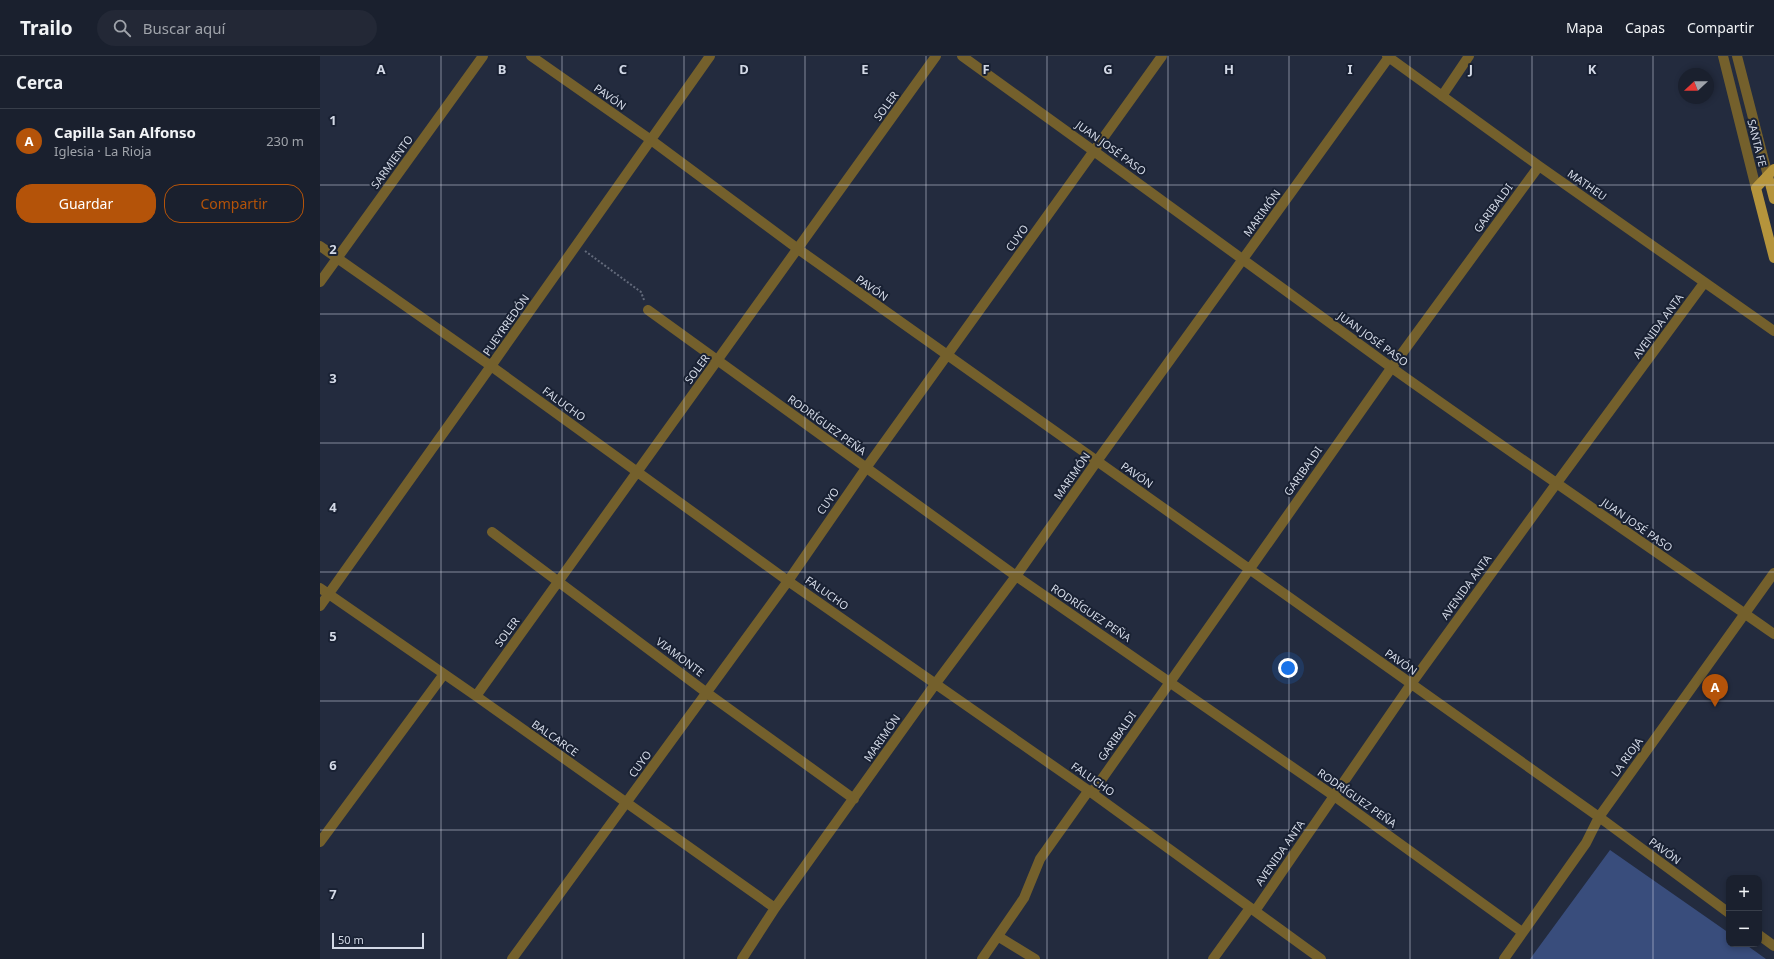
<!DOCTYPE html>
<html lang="es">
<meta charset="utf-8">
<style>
:root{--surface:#1a202e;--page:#232836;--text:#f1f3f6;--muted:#9fa3aa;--line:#383e4a;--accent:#b45309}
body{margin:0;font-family:"Noto Sans",sans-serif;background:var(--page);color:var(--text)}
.controls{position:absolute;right:12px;bottom:12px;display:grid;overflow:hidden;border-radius:8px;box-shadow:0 2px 6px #0003}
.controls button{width:36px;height:36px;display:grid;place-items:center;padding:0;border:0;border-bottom:1px solid var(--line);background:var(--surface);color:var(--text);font:20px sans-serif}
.compass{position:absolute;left:1358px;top:12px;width:36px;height:36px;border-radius:50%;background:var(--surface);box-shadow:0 2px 6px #0003;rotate:248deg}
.scale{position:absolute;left:12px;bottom:10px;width:92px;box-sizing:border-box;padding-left:4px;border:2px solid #d3d9e6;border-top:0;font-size:11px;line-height:14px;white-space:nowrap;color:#d3d9e6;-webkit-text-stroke:3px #192133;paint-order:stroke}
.you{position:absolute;left:968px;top:612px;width:14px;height:14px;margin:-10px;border:3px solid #fff;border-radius:50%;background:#1a73e8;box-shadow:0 0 0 6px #1a73e833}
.badge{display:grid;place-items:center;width:26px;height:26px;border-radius:50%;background:var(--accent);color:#fff;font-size:13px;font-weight:700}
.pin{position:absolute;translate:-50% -33px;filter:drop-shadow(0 1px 2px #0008)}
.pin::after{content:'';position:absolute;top:21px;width:14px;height:12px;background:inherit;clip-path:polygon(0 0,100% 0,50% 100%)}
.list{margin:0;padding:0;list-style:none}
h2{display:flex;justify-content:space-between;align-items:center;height:52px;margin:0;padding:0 16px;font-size:17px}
h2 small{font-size:13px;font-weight:400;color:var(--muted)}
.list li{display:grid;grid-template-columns:26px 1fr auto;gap:12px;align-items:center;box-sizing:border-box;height:64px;padding:0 16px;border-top:1px solid var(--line)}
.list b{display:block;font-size:15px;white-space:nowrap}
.list p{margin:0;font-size:13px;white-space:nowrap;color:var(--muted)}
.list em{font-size:13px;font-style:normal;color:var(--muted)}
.actions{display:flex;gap:8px;padding:12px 16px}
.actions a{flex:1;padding:9px 0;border:1px solid var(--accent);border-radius:16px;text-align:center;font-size:14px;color:var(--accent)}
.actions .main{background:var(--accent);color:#fff}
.icon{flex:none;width:22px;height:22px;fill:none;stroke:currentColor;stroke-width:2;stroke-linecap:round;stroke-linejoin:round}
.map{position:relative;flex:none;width:1454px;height:903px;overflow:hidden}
header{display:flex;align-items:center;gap:24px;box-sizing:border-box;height:56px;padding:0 20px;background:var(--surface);border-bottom:1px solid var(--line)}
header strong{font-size:19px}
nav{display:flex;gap:22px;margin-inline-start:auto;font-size:14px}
.search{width:280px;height:36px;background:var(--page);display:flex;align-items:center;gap:10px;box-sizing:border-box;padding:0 14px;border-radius:22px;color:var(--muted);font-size:15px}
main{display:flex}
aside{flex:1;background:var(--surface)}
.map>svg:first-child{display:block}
.green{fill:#394d7c}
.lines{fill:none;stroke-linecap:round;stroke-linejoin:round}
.path{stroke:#636a7b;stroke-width:2;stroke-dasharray:2 2;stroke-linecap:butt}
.minor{stroke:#74602c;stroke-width:10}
.major{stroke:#b5943c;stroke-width:10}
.grid{fill:none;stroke:#d3d9e6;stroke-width:1;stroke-opacity:0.55}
.labels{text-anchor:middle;stroke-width:4;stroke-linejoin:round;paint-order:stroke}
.street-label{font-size:11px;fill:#d3d9e6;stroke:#192133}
.grid-label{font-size:13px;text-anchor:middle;font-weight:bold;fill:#d3d9e6;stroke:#192133;stroke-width:4;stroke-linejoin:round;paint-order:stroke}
</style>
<header>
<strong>Trailo</strong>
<div class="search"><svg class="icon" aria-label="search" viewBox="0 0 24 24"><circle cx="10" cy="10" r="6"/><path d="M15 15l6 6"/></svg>Buscar aquí</div>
<nav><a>Mapa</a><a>Capas</a><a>Compartir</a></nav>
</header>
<main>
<aside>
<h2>Cerca<small></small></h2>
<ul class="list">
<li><span class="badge">A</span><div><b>Capilla San Alfonso</b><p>Iglesia · La Rioja</p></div><em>230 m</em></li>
</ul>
<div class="actions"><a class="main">Guardar</a><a>Compartir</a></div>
</aside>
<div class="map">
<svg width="1454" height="903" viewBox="0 0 1454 903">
<rect width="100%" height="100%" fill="#232b3e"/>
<!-- green -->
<path class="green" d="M 1290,794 L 1409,877 L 1409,888 L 1425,888 L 1446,903 L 1210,903 Z"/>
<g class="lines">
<!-- path -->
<path class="path" d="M 265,195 L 321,236 L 324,244"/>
<!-- minor -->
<path class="minor" d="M 211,0 L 331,84 L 478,193 L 1279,761 L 1409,857
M 642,0 C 786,103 928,208 1072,312 C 1198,402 1327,489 1454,578
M 1067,0 L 1219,110 L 1454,275
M 1403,0 L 1436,132
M 1417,0 L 1448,120
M 1122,40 L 1149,0
M 0,190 L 171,310 L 468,525 L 772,737 L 1001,903
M 0,226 L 163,0
M 328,254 L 696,520 L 1014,740 L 1202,876
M 172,476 L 387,637 L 534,743
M 0,532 L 156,640 L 455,852
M 0,550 L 171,310 L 390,0
M 156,640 L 616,0
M 772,737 L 1072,311 L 1219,110
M 0,786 L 124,618
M 935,855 L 1091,628 L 1236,428 L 1384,227
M 1439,879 L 1454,890
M 679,881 L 715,903
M 192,903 L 468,525 L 546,412 L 842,0
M 422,903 L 455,852 L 616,627 L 696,520 L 777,405 L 1069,1
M 662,903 L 704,842 L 720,803 L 769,734
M 893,903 L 930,852
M 1184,903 L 1266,787 L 1279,761 L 1454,517"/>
<!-- major -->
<path class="major" d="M 1454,113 L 1436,132 L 1454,202
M 1448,120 L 1454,143"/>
</g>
<!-- grid -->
<path class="grid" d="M 121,0 L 121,903M 242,0 L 242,903M 364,0 L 364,903M 485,0 L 485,903M 606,0 L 606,903M 727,0 L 727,903M 848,0 L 848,903M 969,0 L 969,903M 1090,0 L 1090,903M 1212,0 L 1212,903M 1333,0 L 1333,903M 0,129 L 1454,129M 0,258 L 1454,258M 0,387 L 1454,387M 0,516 L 1454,516M 0,645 L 1454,645M 0,774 L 1454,774"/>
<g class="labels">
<!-- street labels -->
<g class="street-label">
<text transform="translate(290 41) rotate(35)" y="4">PAVÓN</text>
<text transform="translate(566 50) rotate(-54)" y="4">SOLER</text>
<text transform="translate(1437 87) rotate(76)" y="4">SANTA FE</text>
<text transform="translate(791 92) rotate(36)" y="4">JUAN JOSÉ PASO</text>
<text transform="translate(72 106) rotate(-54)" y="4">SARMIENTO</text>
<text transform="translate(1267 129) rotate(35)" y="4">MATHEU</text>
<text transform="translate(1173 152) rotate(-54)" y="4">GARIBALDI</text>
<text transform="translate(942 157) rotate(-54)" y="4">MARIMÓN</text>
<text transform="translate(697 182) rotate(-54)" y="4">CUYO</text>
<text transform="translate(552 232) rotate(35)" y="4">PAVÓN</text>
<text transform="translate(186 269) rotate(-55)" y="4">PUEYRREDÓN</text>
<text transform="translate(1338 270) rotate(-54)" y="4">AVENIDA ANTA</text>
<text transform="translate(1053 283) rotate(36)" y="4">JUAN JOSÉ PASO</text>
<text transform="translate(377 313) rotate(-54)" y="4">SOLER</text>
<text transform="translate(244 348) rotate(36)" y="4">FALUCHO</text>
<text transform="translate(507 369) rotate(36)" y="4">RODRÍGUEZ PEÑA</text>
<text transform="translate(983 415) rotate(-55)" y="4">GARIBALDI</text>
<text transform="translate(817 419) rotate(35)" y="4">PAVÓN</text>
<text transform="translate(752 420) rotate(-55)" y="4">MARIMÓN</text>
<text transform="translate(508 445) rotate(-55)" y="4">CUYO</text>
<text transform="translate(1317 469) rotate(35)" y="4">JUAN JOSÉ PASO</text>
<text transform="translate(1146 531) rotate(-54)" y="4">AVENIDA ANTA</text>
<text transform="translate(507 537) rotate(35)" y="4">FALUCHO</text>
<text transform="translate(771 557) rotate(34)" y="4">RODRÍGUEZ PEÑA</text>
<text transform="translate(187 576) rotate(-54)" y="4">SOLER</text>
<text transform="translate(360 601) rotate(37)" y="4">VIAMONTE</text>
<text transform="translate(1081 606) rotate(35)" y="4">PAVÓN</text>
<text transform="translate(797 680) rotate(-55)" y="4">GARIBALDI</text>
<text transform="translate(235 682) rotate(35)" y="4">BALCARCE</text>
<text transform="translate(562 682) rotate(-55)" y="4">MARIMÓN</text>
<text transform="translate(1307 701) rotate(-54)" y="4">LA RIOJA</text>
<text transform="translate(320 708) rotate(-54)" y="4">CUYO</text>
<text transform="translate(773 723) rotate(35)" y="4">FALUCHO</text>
<text transform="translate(1037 742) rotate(35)" y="4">RODRÍGUEZ PEÑA</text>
<text transform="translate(1345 795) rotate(36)" y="4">PAVÓN</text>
<text transform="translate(960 797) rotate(-55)" y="4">AVENIDA ANTA</text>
</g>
</g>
<g class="grid-label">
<text x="61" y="18">A</text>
<text x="182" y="18">B</text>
<text x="303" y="18">C</text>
<text x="424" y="18">D</text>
<text x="545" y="18">E</text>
<text x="666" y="18">F</text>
<text x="788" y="18">G</text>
<text x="909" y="18">H</text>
<text x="1030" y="18">I</text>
<text x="1151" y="18">J</text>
<text x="1272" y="18">K</text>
<text x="13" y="69">1</text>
<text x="13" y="198">2</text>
<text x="13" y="327">3</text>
<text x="13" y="456">4</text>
<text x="13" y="585">5</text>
<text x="13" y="714">6</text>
<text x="13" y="843">7</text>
</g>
</svg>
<div class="controls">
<button>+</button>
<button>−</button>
</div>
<svg class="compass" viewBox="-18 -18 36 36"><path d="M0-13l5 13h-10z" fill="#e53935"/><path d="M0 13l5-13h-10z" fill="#9fa3aa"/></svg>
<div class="scale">50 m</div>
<div class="you"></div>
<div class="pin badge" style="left:1395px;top:651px">A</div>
</div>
</main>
